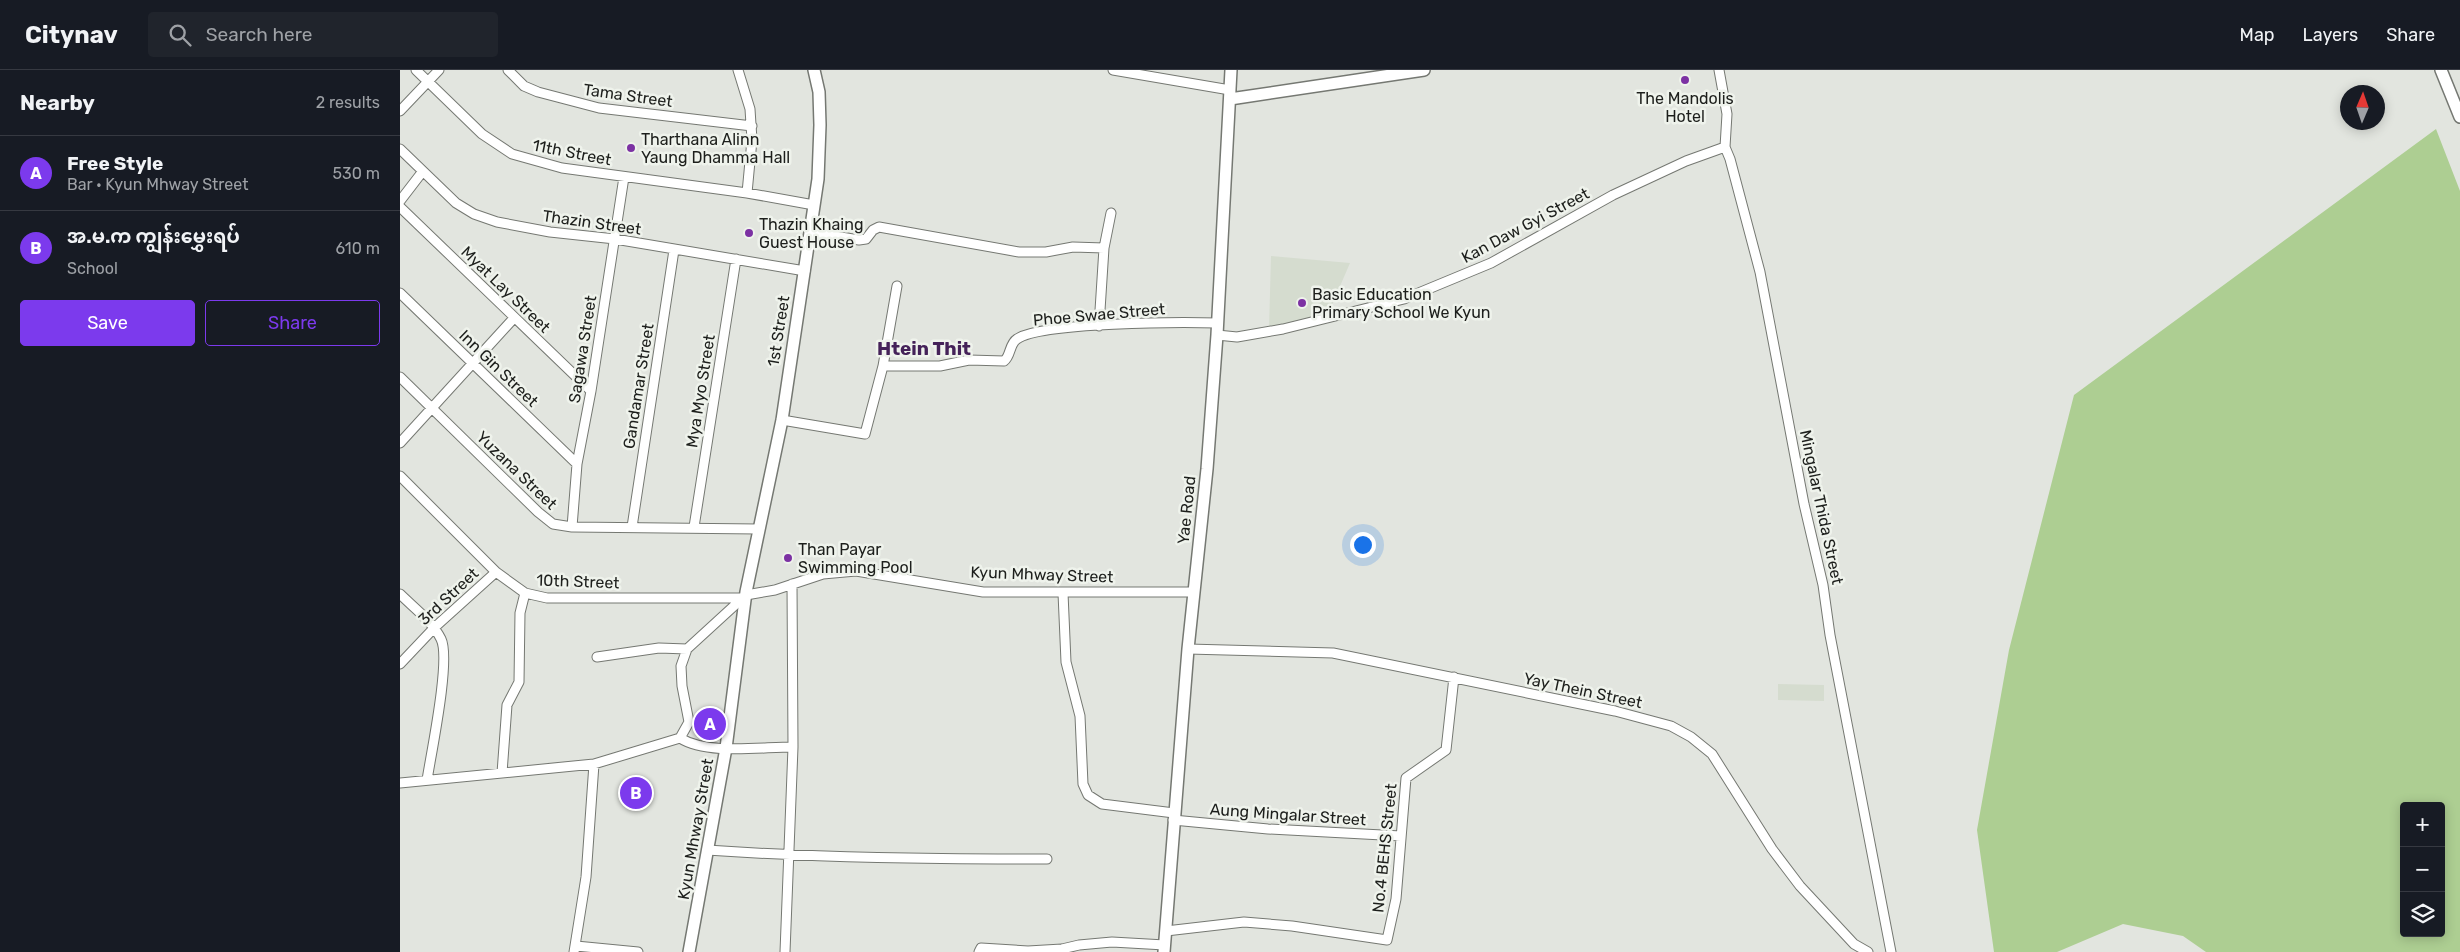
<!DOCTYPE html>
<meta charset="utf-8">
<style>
:root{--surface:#171b24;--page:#20242c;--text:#f1f3f6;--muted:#9ea1a6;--line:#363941;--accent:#7c3aed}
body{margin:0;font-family:Rubik,"Noto Sans Myanmar",sans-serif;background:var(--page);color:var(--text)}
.controls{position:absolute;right:15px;bottom:15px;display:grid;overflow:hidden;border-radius:5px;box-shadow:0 2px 12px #0003}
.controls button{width:45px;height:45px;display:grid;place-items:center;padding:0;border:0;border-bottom:1px solid var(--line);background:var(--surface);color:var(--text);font:25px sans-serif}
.compass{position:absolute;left:1940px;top:15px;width:45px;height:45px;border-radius:50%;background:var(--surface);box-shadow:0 2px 12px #0003;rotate:2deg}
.you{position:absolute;left:962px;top:474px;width:18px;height:18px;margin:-12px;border:4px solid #fff;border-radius:50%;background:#1a73e8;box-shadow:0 0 0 8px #1a73e833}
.badge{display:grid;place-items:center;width:32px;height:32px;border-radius:50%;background:var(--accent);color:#fff;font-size:16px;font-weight:700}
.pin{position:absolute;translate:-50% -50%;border:2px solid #fff;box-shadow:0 1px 5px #0006}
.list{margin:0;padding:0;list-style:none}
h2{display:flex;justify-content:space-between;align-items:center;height:65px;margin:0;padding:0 20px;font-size:21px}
h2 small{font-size:16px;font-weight:400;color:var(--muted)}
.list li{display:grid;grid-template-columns:32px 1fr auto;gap:15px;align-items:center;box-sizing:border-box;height:75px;padding:0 20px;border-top:1px solid var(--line)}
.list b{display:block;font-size:19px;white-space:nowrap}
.list p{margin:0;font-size:16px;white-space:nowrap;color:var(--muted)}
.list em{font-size:16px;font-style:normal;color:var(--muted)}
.actions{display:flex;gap:10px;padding:15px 20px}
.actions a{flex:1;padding:11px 0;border:1px solid var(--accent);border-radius:5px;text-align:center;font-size:18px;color:var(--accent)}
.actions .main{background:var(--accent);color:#fff}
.icon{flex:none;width:28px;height:28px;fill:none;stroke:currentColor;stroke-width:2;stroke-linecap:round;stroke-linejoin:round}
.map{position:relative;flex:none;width:2060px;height:882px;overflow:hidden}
header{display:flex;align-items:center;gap:30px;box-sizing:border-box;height:70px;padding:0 25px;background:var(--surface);border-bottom:1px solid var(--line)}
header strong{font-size:24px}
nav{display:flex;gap:28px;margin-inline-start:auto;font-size:18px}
.search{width:350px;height:45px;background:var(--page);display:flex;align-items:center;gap:12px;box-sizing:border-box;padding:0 18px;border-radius:5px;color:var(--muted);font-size:19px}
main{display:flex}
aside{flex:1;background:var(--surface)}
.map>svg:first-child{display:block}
.built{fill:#d5dccf}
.green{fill:#adce92;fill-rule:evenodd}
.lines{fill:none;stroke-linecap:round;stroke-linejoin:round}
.minor-casing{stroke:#757872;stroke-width:11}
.tertiary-casing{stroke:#757872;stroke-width:14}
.minor{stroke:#fff;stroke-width:9}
.tertiary{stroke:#fff;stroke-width:11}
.poi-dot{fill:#7c31a3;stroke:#eff3ec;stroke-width:2}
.labels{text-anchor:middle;stroke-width:5;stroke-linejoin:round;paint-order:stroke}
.street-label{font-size:16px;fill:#1d1f1c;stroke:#eff3ec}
.poi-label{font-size:16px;fill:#1d1f1c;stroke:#eff3ec;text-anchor:start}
.quarter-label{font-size:19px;font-weight:bold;fill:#452259;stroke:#eff3ec}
</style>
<header>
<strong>Citynav</strong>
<div class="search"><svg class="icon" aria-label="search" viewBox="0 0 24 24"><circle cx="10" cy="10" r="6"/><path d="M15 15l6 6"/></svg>Search here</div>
<nav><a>Map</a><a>Layers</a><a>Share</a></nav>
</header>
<main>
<aside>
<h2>Nearby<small>2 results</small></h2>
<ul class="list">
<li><span class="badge">A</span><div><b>Free Style</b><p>Bar · Kyun Mhway Street</p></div><em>530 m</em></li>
<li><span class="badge">B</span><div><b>အ.မ.က ကျွန်းမွှေးရပ်</b><p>School</p></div><em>610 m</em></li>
</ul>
<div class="actions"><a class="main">Save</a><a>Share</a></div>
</aside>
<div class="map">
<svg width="2060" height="882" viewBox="0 0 2060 882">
<rect width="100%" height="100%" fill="#e2e5df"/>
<!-- built -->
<path class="built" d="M 871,186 L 950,193 L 928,244 L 869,259 Z
M 1378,614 L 1424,615 L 1424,631 L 1378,630 Z"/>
<!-- green -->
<path class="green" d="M 2036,59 L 2060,121 L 2060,882 L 1806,882 L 1783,866 L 1723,854 L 1657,882 L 1594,882 L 1577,760 L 1609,580 L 1674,325 ZM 2004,736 L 2041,736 L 2041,863 L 2004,863 Z"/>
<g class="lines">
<defs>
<path id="minor" d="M 16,0 L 82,64 L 112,84 L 162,98 L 347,123 L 414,135
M 108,0 L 124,16 L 138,22 L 199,38 L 352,56
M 338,0 L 350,39 L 352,70 L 347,123
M 713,0 L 830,20
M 1319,0 L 1327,44 L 1325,77 L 1330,89 L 1360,202 L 1404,434 L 1423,515 L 1430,565 L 1491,882
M 0,41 L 39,0
M 0,79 L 56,133 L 74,144 L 97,152 L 150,162 L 215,169 L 405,201
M 0,131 L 23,101
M 0,137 L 191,321
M 410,162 L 459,170 L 466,169 L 473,160 L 479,157 L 619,182 L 646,182 L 673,177 L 704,178
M 0,223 L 177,394
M 699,256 L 704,178 L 711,143
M 817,265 L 837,267 L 883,259 L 1004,229 L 1091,193 L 1213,125 L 1286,91 L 1325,77
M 483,296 L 497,216
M 0,307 L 138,442 L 153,454 L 172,457 L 358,459
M 382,350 L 465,364 L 483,296 L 540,296 L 569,290 L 604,291 C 611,286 609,274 617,269 C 641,252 783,252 818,253
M 0,373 L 114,248
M 0,406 L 96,502 L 125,523 L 147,528 L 342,528
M 172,457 L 177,394 L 191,321 L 224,107
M 232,457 L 274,180
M 294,457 L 336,189
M 663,523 L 666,592 L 680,646 L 683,714 L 688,725 L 702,734 L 774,743
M 0,524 C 14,538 32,551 41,569 C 51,589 31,684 27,710
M 788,579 L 933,583 L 1215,641 L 1271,656 L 1291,667 L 1312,684 L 1372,779 L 1400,816 L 1454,874 L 1468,882
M 197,587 L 259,578 L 287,579
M 0,594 L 35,557 L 96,502
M 280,668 C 307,685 360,677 393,677
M 102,703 L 107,635 L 119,612 L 120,543 L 125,523
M 0,713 L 194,694 L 280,668 L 289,652 L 282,616 L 281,596 L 287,579 L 346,525 L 375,520 L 423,504 L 456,501 L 583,522 L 794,522
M 773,750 L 868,759 L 1001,766
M 307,780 C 421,788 534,789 647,789
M 766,861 L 844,852 L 892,856 L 987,870 L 996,829 L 1006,708 L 1046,680 L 1054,607
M 176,876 L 238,882
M 174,882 L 186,807 L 194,694
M 385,882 L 393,677 L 392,514
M 579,882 L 581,878 L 628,881 L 662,879 L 679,875 L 712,872 L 765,875"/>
<path id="tertiary" d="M 2041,0 L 2060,47
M 830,29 L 1024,0
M 289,882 L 326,678 L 346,522 L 382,350 L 418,109 L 420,55 L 419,22 L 414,0
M 764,882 L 788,579 L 807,399 L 817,265 L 831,0"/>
</defs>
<!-- minor casing -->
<use href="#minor" class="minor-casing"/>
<!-- tertiary casing -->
<use href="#tertiary" class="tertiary-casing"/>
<!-- minor -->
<use href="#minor" class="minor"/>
<!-- tertiary -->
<use href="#tertiary" class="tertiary"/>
</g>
<!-- markers -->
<g class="poi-dot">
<circle cx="1285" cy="10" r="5"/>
<circle cx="231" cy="78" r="5"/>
<circle cx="349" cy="163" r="5"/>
<circle cx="902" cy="233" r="5"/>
<circle cx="388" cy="488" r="5"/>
</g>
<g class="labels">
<!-- street labels -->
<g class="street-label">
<text transform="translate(228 25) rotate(8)" y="6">Tama Street</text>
<text transform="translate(172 82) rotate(11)" y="6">11th Street</text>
<text transform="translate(192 152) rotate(8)" y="6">Thazin Street</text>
<text transform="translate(1125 155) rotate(-28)" y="6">Kan Daw Gyi Street</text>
<text transform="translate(106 219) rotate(44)" y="6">Myat Lay Street</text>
<text transform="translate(699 244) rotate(-5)" y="6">Phoe Swae Street</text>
<text transform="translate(378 261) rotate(-81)" y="6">1st Street</text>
<text transform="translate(182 279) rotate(-81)" y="6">Sagawa Street</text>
<text transform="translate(99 298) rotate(44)" y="6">Inn Gin Street</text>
<text transform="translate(238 316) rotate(-81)" y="6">Gandamar Street</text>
<text transform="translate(300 321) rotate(-81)" y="6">Mya Myo Street</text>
<text transform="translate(117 400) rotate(44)" y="6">Yuzana Street</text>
<text transform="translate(1422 437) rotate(78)" y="6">Mingalar Thida Street</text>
<text transform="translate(786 440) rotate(-84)" y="6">Yae Road</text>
<text transform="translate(642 504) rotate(2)" y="6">Kyun Mhway Street</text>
<text transform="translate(178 511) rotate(2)" y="6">10th Street</text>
<text transform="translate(48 526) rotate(-43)" y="6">3rd Street</text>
<text transform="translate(1183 620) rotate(12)" y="6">Yay Thein Street</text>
<text transform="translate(888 744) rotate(4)" y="6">Aung Mingalar Street</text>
<text transform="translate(295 759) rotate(-80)" y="6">Kyun Mhway Street</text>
<text transform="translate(984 778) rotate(-84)" y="6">No.4 BEHS Street</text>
</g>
<!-- poi labels -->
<g class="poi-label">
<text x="1285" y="34" text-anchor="middle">The Mandolis<tspan x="1285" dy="18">Hotel</tspan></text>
<text x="241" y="75">Tharthana Alinn<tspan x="241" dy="18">Yaung Dhamma Hall</tspan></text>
<text x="359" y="160">Thazin Khaing<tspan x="359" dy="18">Guest House</tspan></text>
<text x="912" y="230">Basic Education<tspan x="912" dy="18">Primary School We Kyun</tspan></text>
<text x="398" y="485">Than Payar<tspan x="398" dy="18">Swimming Pool</tspan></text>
</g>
<!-- quarter labels -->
<g class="quarter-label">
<text x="524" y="285">Htein Thit</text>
</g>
</g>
</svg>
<div class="controls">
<button>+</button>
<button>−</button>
<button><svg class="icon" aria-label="layers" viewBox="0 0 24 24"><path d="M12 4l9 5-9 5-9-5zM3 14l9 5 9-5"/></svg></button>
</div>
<svg class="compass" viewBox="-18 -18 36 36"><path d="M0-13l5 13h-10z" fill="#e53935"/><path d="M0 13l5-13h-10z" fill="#9ea1a6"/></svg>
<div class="you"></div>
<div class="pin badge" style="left:310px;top:654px">A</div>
<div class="pin badge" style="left:236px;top:723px">B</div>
</div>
</main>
